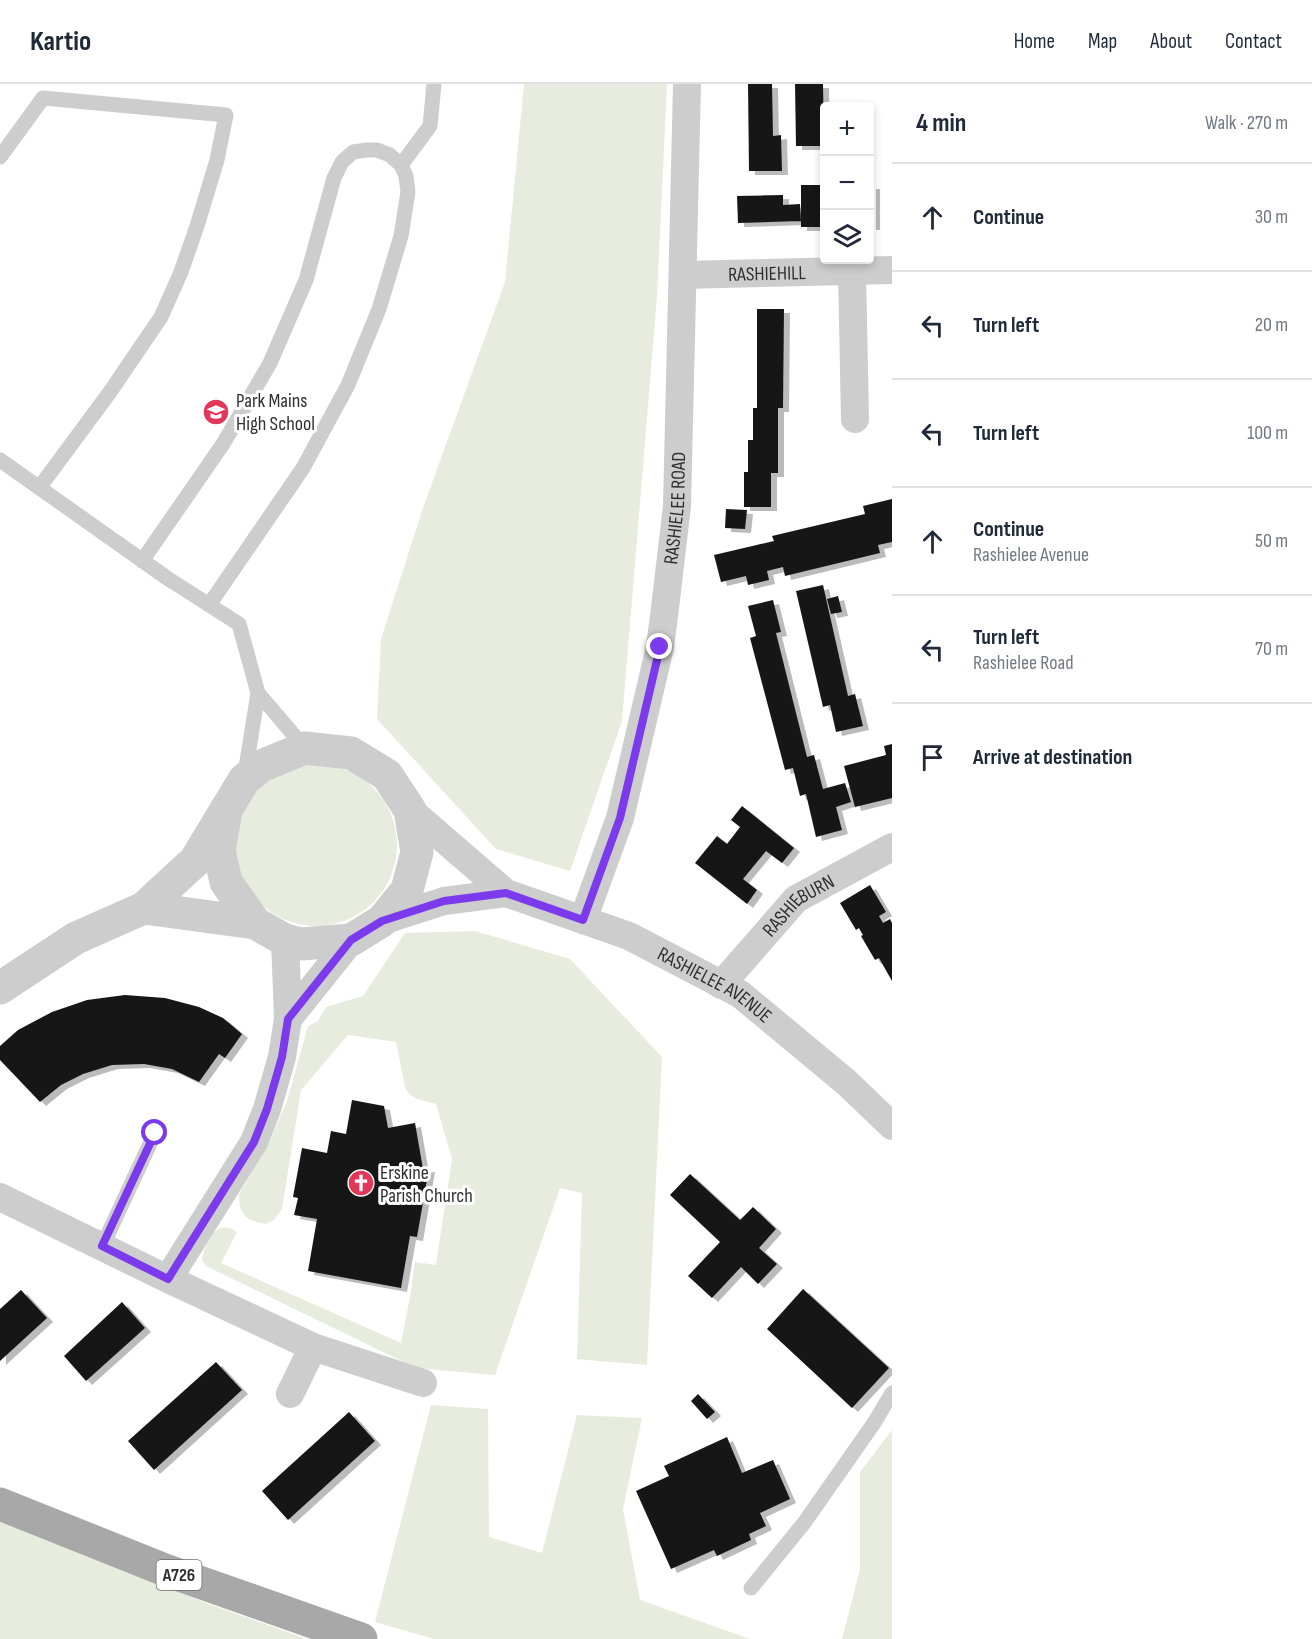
<!DOCTYPE html>
<meta charset="utf-8">
<style>
:root{--surface:#fff;--page:#f2f2f3;--text:#1f2937;--muted:#747a83;--line:#e0e1e3}
body{margin:0;font-family:"Sofia Sans Condensed",sans-serif;background:var(--page);color:var(--text)}
.controls{position:absolute;right:18px;top:18px;display:grid;overflow:hidden;border-radius:6px;box-shadow:0 3px 9px #0003}
.controls button{width:54px;height:54px;display:grid;place-items:center;padding:0;border:0;border-bottom:2px solid var(--line);background:var(--surface);color:var(--text);font:30px sans-serif}
.stop{position:absolute;width:18px;height:18px;margin:-14px;border:4px solid #7c3aed;border-radius:50%;background:#fff}
.stop.end{background:#7c3aed;border-color:#fff;box-shadow:0 2px 6px #0008}
.list{margin:0;padding:0;list-style:none}
h2{display:flex;justify-content:space-between;align-items:center;height:78px;margin:0;padding:0 24px;font-size:26px}
h2 small{font-size:20px;font-weight:400;color:var(--muted)}
.list li{display:grid;grid-template-columns:39px 1fr auto;gap:18px;align-items:center;box-sizing:border-box;height:108px;padding:0 24px;border-top:2px solid var(--line)}
.list b{display:block;font-size:22px;white-space:nowrap}
.list p{margin:0;font-size:20px;white-space:nowrap;color:var(--muted)}
.list em{font-size:20px;font-style:normal;color:var(--muted)}
.icon{flex:none;width:33px;height:33px;fill:none;stroke:currentColor;stroke-width:2;stroke-linecap:round;stroke-linejoin:round}
.map{position:relative;flex:none;width:892px;height:1555px;overflow:hidden}
header{display:flex;align-items:center;gap:36px;box-sizing:border-box;height:84px;padding:0 30px;background:var(--surface);border-bottom:2px solid var(--line)}
header strong{font-size:28px}
nav{display:flex;gap:33px;margin-inline-start:auto;font-size:21px}
main{display:flex}
aside{flex:1;background:var(--surface)}
.map>svg:first-child{display:block}
.green{fill:#e7ecde}
.building{fill:#171717;filter:url(#shadow)}
.lines{fill:none;stroke-linecap:round;stroke-linejoin:round}
.service{stroke:#cdcdcd;stroke-width:15}
.minor{stroke:#cdcdcd;stroke-width:28}
.tertiary{stroke:#cdcdcd;stroke-width:33}
.primary{stroke:#a8a8a8;stroke-width:33}
.route{stroke:#7c3aed;stroke-width:8}
.labels{text-anchor:middle;stroke-width:6;stroke-linejoin:round;paint-order:stroke}
.shield{fill:#fff;stroke:#6e6e6e;stroke-width:1.5}
.shield-label{font-size:18px;font-weight:bold;fill:#303030}
.street-label{font-size:20px;fill:#303030;stroke:#fff}
.poi-label{font-size:20px;fill:#303030;stroke:#fff;text-anchor:start}
</style>
<header>
<strong>Kartio</strong>
<nav><a>Home</a><a>Map</a><a>About</a><a>Contact</a></nav>
</header>
<main>
<div class="map">
<svg width="892" height="1555" viewBox="0 0 892 1555">
<defs>
<filter id="shadow"><feDropShadow dx="6" dy="4" stdDeviation="0" flood-color="#0004"/></filter>
</defs>
<rect width="100%" height="100%" fill="#fff"/>
<!-- green -->
<path class="green" d="M 524,0 L 667,0 L 657,213 L 622,637 L 570,787 L 496,765 L 377,635 L 381,555 L 423,424 L 505,198 Z
M235 761a81 81 0 1 1 162 0a81 81 0 1 1-162 0Z
M 475,847 L 570,875 L 662,973 L 647,1281 L 577,1275 L 582,1109 L 560,1104 L 495,1291 L 416,1284 L 206,1182 L 202,1176 C 205,1159 216,1133 237,1148 L 221,1179 L 401,1259 L 410,1213 L 415,1178 L 436,1181 L 452,1075 L 436,1020 C 423,1016 410,1016 405,1003 L 396,958 L 348,951 L 301,1006 L 282,1125 L 274,1136 L 265,1140 L 250,1136 L 245,1132 L 240,1123 L 239,1110 L 270,1056 L 287,1017 L 308,942 L 318,937 L 326,923 L 363,912 L 405,849 Z
M 431,1321 L 488,1325 L 489,1453 L 542,1469 L 577,1331 L 642,1334 L 623,1425 L 640,1516 L 750,1555 L 434,1555 L 375,1538 Z
M 892,1346 L 892,1555 L 842,1555 L 860,1485 L 860,1388 Z
M 0,1434 L 198,1516 L 307,1555 L 0,1555 Z"/>
<!-- building -->
<path class="building" d="M 748,0 L 772,0 L 773,52 L 781,51 L 782,87 L 749,87 Z
M 795,0 L 823,0 L 824,62 L 796,62 Z
M 801,101 L 824,101 L 824,143 L 801,143 Z
M 870,101 L 874,101 L 874,142 L 870,142 Z
M 783,111 L 783,121 L 800,120 L 801,137 L 738,139 L 737,112 Z
M 757,225 L 784,225 L 783,324 L 778,324 L 778,389 L 771,389 L 771,423 L 744,423 L 744,388 L 748,388 L 748,356 L 753,356 L 753,324 L 757,324 Z
M 892,415 L 892,458 L 878,461 L 880,469 L 785,492 L 783,483 L 767,487 L 769,496 L 748,501 L 746,492 L 721,498 L 714,471 L 774,457 L 772,452 L 865,430 L 863,422 Z
M 726,425 L 747,426 L 745,445 L 725,444 Z
M 823,501 L 848,612 L 855,610 L 863,642 L 836,648 L 830,621 L 823,623 L 796,507 Z
M 838,512 L 842,528 L 831,530 L 827,515 Z
M 773,516 L 781,548 L 776,549 L 807,673 L 814,671 L 823,705 L 845,699 L 851,718 L 836,723 L 842,746 L 816,753 L 806,710 L 800,712 L 793,684 L 785,686 L 750,554 L 756,552 L 748,522 Z
M 892,660 L 892,714 L 855,723 L 844,682 L 886,671 L 884,662 Z
M 742,722 L 794,764 L 782,779 L 766,767 L 743,795 L 757,806 L 747,820 L 695,779 L 717,752 L 727,760 L 740,743 L 731,736 Z
M 870,801 L 886,828 L 879,832 L 883,839 L 890,835 L 892,839 L 892,897 L 879,874 L 875,876 L 861,852 L 863,851 L 859,844 L 856,846 L 840,819 Z
M 125,911 L 165,914 L 199,923 L 223,934 L 242,950 L 225,974 L 219,970 L 199,998 L 172,985 L 144,980 L 112,981 L 83,990 L 61,1001 L 40,1018 L 0,976 L 0,962 L 18,946 L 52,928 L 87,916 Z
M 352,1016 L 384,1022 L 388,1044 L 415,1039 L 423,1085 L 429,1084 L 417,1153 L 410,1152 L 401,1204 L 308,1187 L 317,1135 L 294,1131 L 298,1114 L 293,1113 L 302,1064 L 327,1069 L 331,1047 L 346,1050 Z
M 690,1090 L 740,1136 L 753,1123 L 776,1145 L 759,1164 L 777,1180 L 758,1200 L 741,1183 L 712,1214 L 688,1192 L 720,1158 L 670,1111 Z
M 803,1205 L 889,1284 L 852,1324 L 767,1245 Z
M 21,1206 L 47,1234 L 0,1277 L 0,1225 Z
M 122,1218 L 145,1244 L 86,1297 L 64,1272 Z
M 216,1278 L 242,1306 L 154,1386 L 128,1357 Z
M 698,1310 L 715,1328 L 707,1335 L 691,1317 Z
M 349,1328 L 375,1357 L 288,1436 L 262,1407 Z
M 727,1353 L 742,1389 L 773,1376 L 790,1415 L 760,1429 L 766,1442 L 749,1450 L 751,1456 L 717,1472 L 714,1466 L 671,1485 L 636,1407 L 669,1392 L 664,1382 Z"/>
<g class="lines">
<!-- service -->
<path class="service" d="M 0,73 L 43,14 L 226,31 L 217,76 L 197,142 L 181,188 L 161,233 L 110,308 L 39,404
M 401,81 L 430,42 L 434,0
M 0,376 L 167,494 L 239,540 L 258,609 L 245,690
M 142,477 L 223,360 L 270,279 L 306,196 L 334,94 L 342,78 L 353,68 L 367,66 L 377,66 L 390,71 L 401,81 L 406,92 L 408,108 L 401,152 L 379,225 L 348,301 L 303,384 L 209,521
M 258,609 L 305,664
M 102,1163 L 155,1049
M 751,1504 L 804,1439 L 874,1339 L 892,1309"/>
<!-- minor -->
<g class="minor">
<path d="M 852,187 L 855,335"/>
<path id="s1" d="M 683,191 L 892,186"/>
<path id="s2" d="M 410,726 L 506,809 L 629,852 L 740,910 L 846,998 L 892,1042"/>
<path id="s3" d="M 583,836 L 620,734 L 660,563 L 665,524 L 677,422 L 687,0"/>
<path d="M 382,837 L 444,817 L 506,809"/>
<path id="s4" d="M 721,901 L 796,815 L 892,763"/>
<path d="M 288,935 L 351,856"/>
<path d="M 0,1113 L 168,1195 L 313,1263 L 423,1299"/>
<path d="M 168,1195 L 254,1058 L 267,1025 L 282,973 L 288,935 L 285,856"/>
<path d="M 290,1310 L 313,1263"/>
</g>
<!-- tertiary -->
<path class="tertiary" d="M 225,733 L 219,766 L 226,798 L 255,839
M 0,904 L 76,854 L 144,824 L 195,777 L 244,696 L 261,682 L 305,664 L 351,669 L 387,691 L 410,726 L 417,768 L 407,806 L 382,837 L 351,856 L 301,860 L 285,856 L 255,839 L 144,824"/>
<!-- primary -->
<path class="primary" d="M 0,1420 L 165,1486 L 361,1555"/>
</g>
<g class="lines">
<!-- route -->
<path class="route" d="M 155,1049 L 102,1162 L 168,1195 L 254,1058 L 267,1025 L 282,973 L 288,935 L 351,856 L 382,837 L 444,817 L 506,809 L 583,836 L 620,734 L 660,563"/>
</g>
<!-- icons -->
<defs>
<symbol id="school-disc" viewBox="-11 -11 22 22"><circle r="9.5" fill="#e13758" stroke="#fff"/><path d="M0-5L7-2L0 1L-7-2ZM-4 1L0 2.5L4 1V4Q0 6-4 4Z" fill="#fff"/></symbol>
<symbol id="church-disc" viewBox="-11 -11 22 22"><circle r="9.5" fill="#e13758" stroke="#fff"/><path d="M-1.2-6h2.4v3.5h3.3v2.4h-3.3V6h-2.4V-.1h-3.3v-2.4h3.3Z" fill="#fff"/></symbol>
</defs>
<g fill-rule="evenodd">
<use href="#school-disc" x="201" y="313" width="30" height="30"/>
<use href="#church-disc" x="346" y="1084" width="30" height="30"/>
</g>
<g class="labels">
<!-- shield labels -->
<rect class="shield" x="156.5" y="1476" width="45" height="30" rx="4.5"/>
<g class="shield-label">
<text x="179" y="1497">A726</text>
</g>
<!-- street labels -->
<g class="street-label">
<text dy="7" stroke="none"><textPath href="#s1" startOffset="84">RASHIEHILL</textPath></text>
<text dy="7" stroke="none"><textPath href="#s3" startOffset="424">RASHIELEE ROAD</textPath></text>
<text dy="7" stroke="none"><textPath href="#s4" startOffset="112">RASHIEBURN</textPath></text>
<text dy="7" stroke="none"><textPath href="#s2" startOffset="356">RASHIELEE AVENUE</textPath></text>
</g>
<!-- poi labels -->
<g class="poi-label">
<text x="236" y="323">Park Mains<tspan x="236" dy="23">High School</tspan></text>
<text x="380" y="1095">Erskine<tspan x="380" dy="23">Parish Church</tspan></text>
</g>
</g>
</svg>
<div class="controls">
<button>+</button>
<button>−</button>
<button><svg class="icon" aria-label="layers" viewBox="0 0 24 24"><path d="M12 4l9 5-9 5-9-5zM3 14l9 5 9-5"/></svg></button>
</div>
<div class="stop" style="left:155px;top:1049px"></div>
<div class="stop end" style="left:660px;top:563px"></div>
</div>
<aside>
<h2>4 min<small>Walk · 270 m</small></h2>
<ul class="list">
<li><svg class="icon" aria-label="ahead" viewBox="0 0 24 24"><path d="M12 20V5M6 11l6-6 6 6"/></svg><div><b>Continue</b></div><em>30 m</em></li>
<li><svg class="icon" aria-label="left" viewBox="0 0 24 24"><path d="M17 20v-9H6M10 6l-5 5 5 5"/></svg><div><b>Turn left</b></div><em>20 m</em></li>
<li><svg class="icon" aria-label="left" viewBox="0 0 24 24"><path d="M17 20v-9H6M10 6l-5 5 5 5"/></svg><div><b>Turn left</b></div><em>100 m</em></li>
<li><svg class="icon" aria-label="ahead" viewBox="0 0 24 24"><path d="M12 20V5M6 11l6-6 6 6"/></svg><div><b>Continue</b><p>Rashielee Avenue</p></div><em>50 m</em></li>
<li><svg class="icon" aria-label="left" viewBox="0 0 24 24"><path d="M17 20v-9H6M10 6l-5 5 5 5"/></svg><div><b>Turn left</b><p>Rashielee Road</p></div><em>70 m</em></li>
<li><svg class="icon" aria-label="arrive" viewBox="0 0 24 24"><path d="M6 21V4h12l-3 4 3 4H6"/></svg><div><b>Arrive at destination</b></div></li>
</ul>
</aside>
</main>
